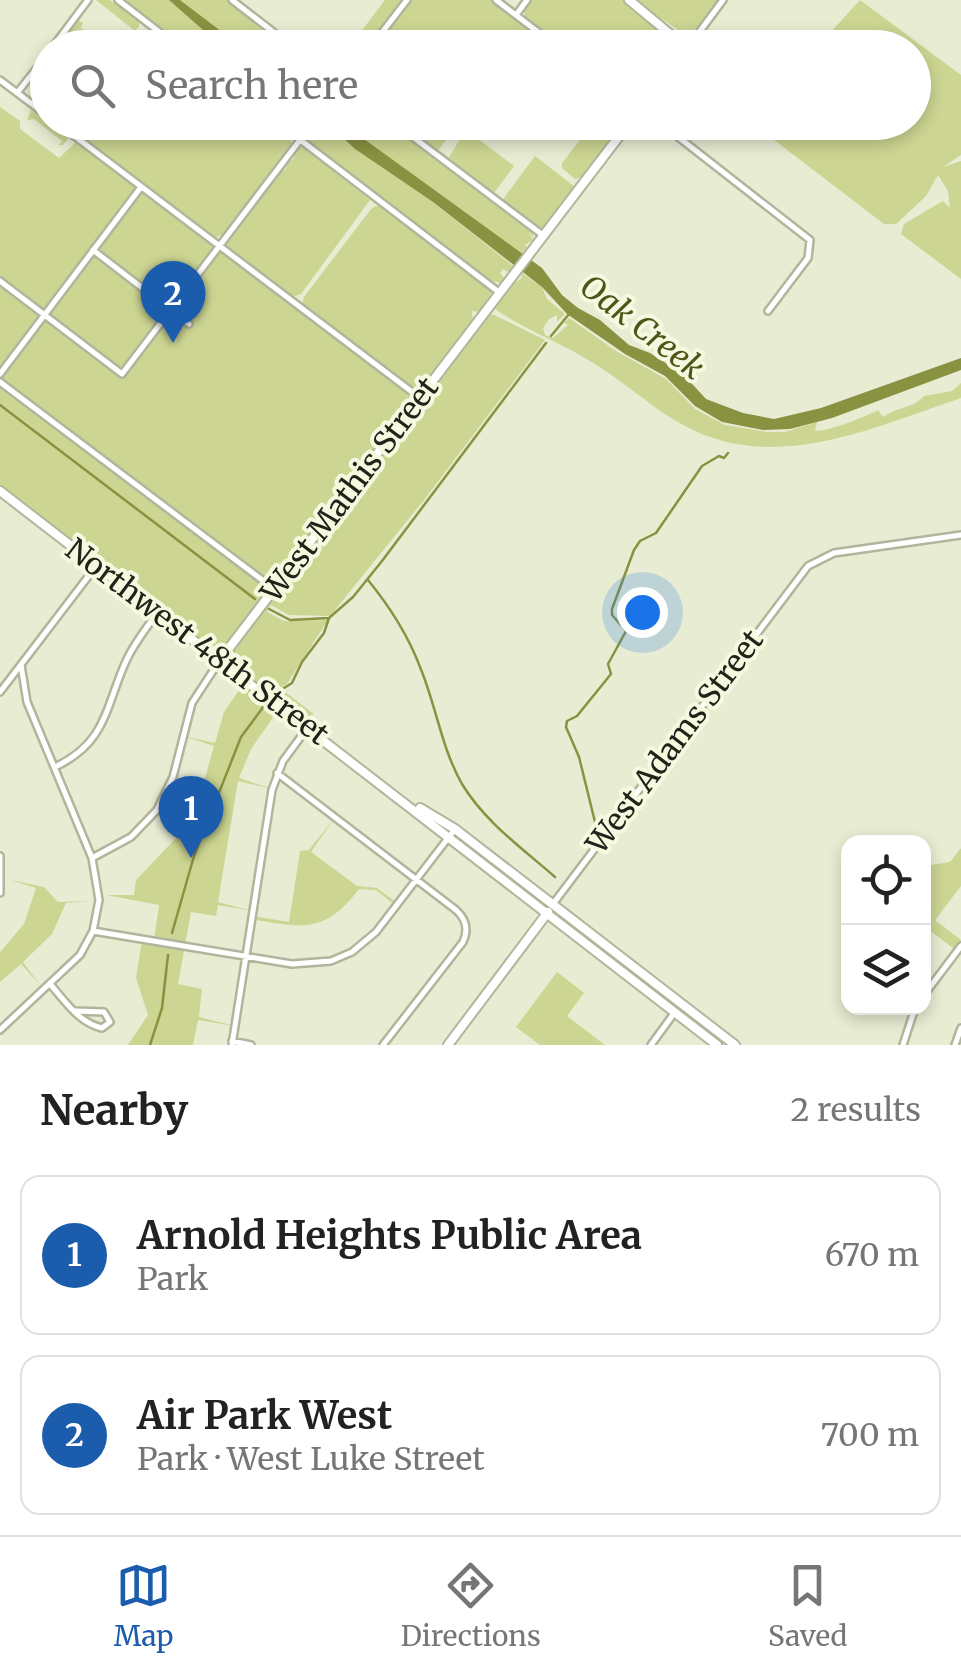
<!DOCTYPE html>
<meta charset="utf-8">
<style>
:root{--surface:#fff;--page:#f6f6f6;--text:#222;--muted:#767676;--line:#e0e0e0;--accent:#1c5cad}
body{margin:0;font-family:Merriweather,serif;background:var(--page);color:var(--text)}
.controls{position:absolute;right:30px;bottom:30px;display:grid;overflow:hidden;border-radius:20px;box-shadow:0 5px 15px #0003}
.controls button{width:90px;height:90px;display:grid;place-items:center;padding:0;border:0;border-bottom:2px solid var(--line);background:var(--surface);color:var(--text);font:50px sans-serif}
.you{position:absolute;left:642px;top:612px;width:35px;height:35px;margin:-25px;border:8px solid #fff;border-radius:50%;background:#1a73e8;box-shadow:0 0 0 15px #1a73e833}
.badge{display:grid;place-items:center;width:65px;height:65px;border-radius:50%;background:var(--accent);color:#fff;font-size:32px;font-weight:700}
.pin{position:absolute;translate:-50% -82px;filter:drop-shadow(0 2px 5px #0008)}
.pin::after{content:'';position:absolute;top:52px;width:35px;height:30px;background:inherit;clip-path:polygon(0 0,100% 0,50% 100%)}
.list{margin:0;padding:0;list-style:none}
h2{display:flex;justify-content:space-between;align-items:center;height:130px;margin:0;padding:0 40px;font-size:42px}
h2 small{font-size:32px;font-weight:400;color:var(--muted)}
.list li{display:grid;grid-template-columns:65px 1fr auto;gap:30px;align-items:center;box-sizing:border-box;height:160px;margin:0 20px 20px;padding:0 20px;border:2px solid var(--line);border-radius:20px}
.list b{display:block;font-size:38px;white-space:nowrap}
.list p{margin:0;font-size:32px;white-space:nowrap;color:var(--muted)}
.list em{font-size:32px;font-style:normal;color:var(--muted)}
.icon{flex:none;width:55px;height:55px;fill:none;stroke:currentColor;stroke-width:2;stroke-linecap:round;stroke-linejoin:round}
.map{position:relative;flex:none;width:961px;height:1045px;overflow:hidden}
.search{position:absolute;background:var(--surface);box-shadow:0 5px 15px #0003;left:30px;right:30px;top:30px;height:110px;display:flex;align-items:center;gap:25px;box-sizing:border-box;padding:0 35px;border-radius:55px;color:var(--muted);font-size:38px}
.sheet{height:490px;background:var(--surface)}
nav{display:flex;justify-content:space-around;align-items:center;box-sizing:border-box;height:140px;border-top:2px solid var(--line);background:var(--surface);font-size:28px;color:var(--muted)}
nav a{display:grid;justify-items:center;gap:5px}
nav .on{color:var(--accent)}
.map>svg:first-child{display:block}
.green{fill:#cdd593}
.water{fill:#899241}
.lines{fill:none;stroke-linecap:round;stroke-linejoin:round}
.stream{stroke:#899241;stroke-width:2.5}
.street-casing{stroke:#b1b59c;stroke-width:10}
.secondary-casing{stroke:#b1b59c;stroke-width:12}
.street{stroke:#fff;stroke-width:5}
.secondary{stroke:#fff;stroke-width:8}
.labels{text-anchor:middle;stroke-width:8;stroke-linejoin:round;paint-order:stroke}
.street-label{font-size:30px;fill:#212219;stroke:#f5f9df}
.water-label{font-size:32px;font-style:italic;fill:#4f5418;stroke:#f5f9df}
</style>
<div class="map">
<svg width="961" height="1045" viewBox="0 0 961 1045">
<rect width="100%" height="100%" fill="#e8ecd2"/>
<!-- green -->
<path class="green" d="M 96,0 L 110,0 L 139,22 L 139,27 L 135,31 Z
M 120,0 L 169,0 L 222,47 L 182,47 Z
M 180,0 L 227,0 L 289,47 L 242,47 Z
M 385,0 L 403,0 L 366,47 L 337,47 L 360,33 Z
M 409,0 L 491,0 L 529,28 L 529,33 L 519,47 L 373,48 Z
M 530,0 L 623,0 L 675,39 L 678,47 L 563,47 L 525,18 L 524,9 Z
M 633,0 L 718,0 L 698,27 L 686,35 Z
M 860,0 L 961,75 L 961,155 L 943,167 L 961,161 L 961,279 L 901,234 L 904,224 L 943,201 L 950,208 L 948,191 L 938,175 L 926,196 L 896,224 L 884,224 L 752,123 L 914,122 L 914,48 L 808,47 L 829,34 Z
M 78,20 L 83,23 L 81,28 L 106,47 L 57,47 Z
M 47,60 L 48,60 L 47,112 L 32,98 L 43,78 L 42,68 Z
M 0,107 L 20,121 L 20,129 L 59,158 L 79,139 L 420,398 L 274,589 L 0,382 Z
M 31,110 L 66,134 L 68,139 L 63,145 L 59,145 L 62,141 L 34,119 L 27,120 Z
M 459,122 L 438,151 L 397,123 Z
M 61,123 L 271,123 L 292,142 L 224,234 L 214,238 Z
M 281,123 L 327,123 L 355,149 L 433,202 L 513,266 L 508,272 L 503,269 L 500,273 L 504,278 L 501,283 L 488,280 Z
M 342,123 L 388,123 L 532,232 L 535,240 L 528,230 L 533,240 L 525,245 L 527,247 L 521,254 Z
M 593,123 L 624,123 L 585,176 L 575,179 L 562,168 L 562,163 Z
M 469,132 L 514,166 L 494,193 L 448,159 L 463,134 Z
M 298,147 L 304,148 L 370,200 L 301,294 L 292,297 L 226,246 L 227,238 L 278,173 L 286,169 L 287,161 L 293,160 Z
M 535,156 L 575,187 L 543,228 L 533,225 L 504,202 L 504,198 Z
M 378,205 L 492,292 L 481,312 L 472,311 L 473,323 L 424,387 L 418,390 L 404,384 L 302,306 L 304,297 L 371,209 Z
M 522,273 L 542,287 L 547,299 L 565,314 L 557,322 L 557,315 L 549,319 L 543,328 L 545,335 L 553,338 L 568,325 L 564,323 L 569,318 L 616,351 L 666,379 L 695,409 L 725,425 L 767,432 L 785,432 L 817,422 L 815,431 C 830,431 865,417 878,410 L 883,417 C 896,407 914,408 924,396 L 952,391 L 961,383 L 961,398 C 871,428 774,475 683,425 C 654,409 629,386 601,368 C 568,345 528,332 495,309 L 511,284 L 521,279 Z
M 492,314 L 545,340 L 424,500 L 330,616 L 289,615 L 271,605 L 267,612 L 284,621 L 328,620 L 287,684 L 274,691 L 278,694 L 285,692 L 314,714 L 303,719 L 234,666 L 234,650 L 484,319 Z
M 0,386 L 263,586 L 265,596 L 224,649 L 211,648 L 0,487 Z
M 246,680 L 281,706 L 251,749 L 239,778 L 272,789 L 238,781 L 218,902 L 252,911 L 218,905 L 216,916 L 191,912 L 178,984 L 202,989 L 199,1017 L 235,1026 L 198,1020 L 193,1045 L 128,1045 L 148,1015 L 136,978 L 142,940 L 154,941 L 159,905 L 106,895 L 134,895 L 136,880 L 178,836 L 196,806 L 167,792 L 198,803 L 214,746 L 183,736 L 215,743 L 224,712 Z
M 335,817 L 311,852 L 357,886 L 377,888 L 397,903 L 396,906 L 376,890 L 359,889 C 325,934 302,928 251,919 L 252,916 L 289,922 L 300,851 L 309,850 Z
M 961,848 L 961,886 L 935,920 L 961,940 L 957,951 L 924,926 L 924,866 L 950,862 Z
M 10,880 L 44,887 L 58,902 L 93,901 L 66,903 L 52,934 L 23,962 L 40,985 L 21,964 L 0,982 L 0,952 L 24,924 L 36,888 Z
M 557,972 L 584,993 L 567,1016 L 605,1045 L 540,1045 L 516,1027 Z"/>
<!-- water -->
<path class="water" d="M 169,0 L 180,0 L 242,47 L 222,47 Z
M 327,123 L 342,123 L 542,268 L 562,295 L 578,308 L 600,320 L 629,345 L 650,353 L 683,374 L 706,399 L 743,413 L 774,419 L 821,408 L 961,358 L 961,370 L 832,418 L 790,429 L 763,430 L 722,422 L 695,406 L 665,376 L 625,354 L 567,314 L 542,287 L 433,202 L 355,149 Z"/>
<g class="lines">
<!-- stream -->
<path class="stream" d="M 551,336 L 569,314
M 0,405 L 255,599
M 368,580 C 390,607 408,635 420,667 C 436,705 441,747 462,784 C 485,822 522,848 555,877
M 269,609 L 290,620 L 329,618
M 276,693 L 292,683 L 302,662 L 324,633 L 329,618 L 353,597 L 382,561 L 546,343
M 596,826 L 579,757 L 566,727 L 567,721 L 577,716 L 611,674 L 608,664 L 626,631 L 612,615 L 612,609 L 634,550 L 640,541 L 656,533 L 702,466 L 719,456 L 724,458 L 728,453
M 172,933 L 194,856 L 241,737 L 264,706
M 150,1045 L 162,1008 L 168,955"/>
<defs>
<path id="street" d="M 118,0 L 180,48
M 232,0 L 294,48
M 496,0 L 559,48
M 516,15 L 527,0
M 689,46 L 723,0
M 52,48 L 88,0
M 370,48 L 407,0
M 0,80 L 48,116
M 17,93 L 48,54
M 56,122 L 420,398
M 277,122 L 500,293
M 393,122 L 544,236
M 659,122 L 810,240 L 808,258 L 768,311
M 93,250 L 189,324
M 0,281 L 122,374 L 300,140
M 0,374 L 141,187
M 0,382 L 274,589
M 0,692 L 97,565
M 55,767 C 108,742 105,706 127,659 C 135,642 147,627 158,612
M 277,773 L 456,910 C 466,919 469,929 463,942 L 383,1045
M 0,856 L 0,893
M 92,858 L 131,837 L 157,810 L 173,777 L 192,703 L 220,660
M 553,904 L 808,566 L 834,553 L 961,535
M 93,931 L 292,964 L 331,961 L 352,952 L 376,932 L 455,829
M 50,984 C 65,1001 79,1023 102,1028 L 110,1022 L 104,1012 L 75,1011
M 924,995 L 961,946
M 0,1030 L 80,955 L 93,931 L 99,900 L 92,858 L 27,702 L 21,665
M 232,1041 L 251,1045
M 232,1045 L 272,790 L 283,761 L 308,727
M 651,1045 L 675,1012
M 903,1045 L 915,1008
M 955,1045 L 961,1028"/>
<path id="secondary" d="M 629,0 L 687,48
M 0,491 L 717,1045
M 220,660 L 630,122
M 420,808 L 455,829 L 735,1045
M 448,1045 L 548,912"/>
</defs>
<!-- street casing -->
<use href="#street" class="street-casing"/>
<!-- secondary casing -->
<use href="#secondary" class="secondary-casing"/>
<!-- street -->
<use href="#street" class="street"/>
<!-- secondary -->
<use href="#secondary" class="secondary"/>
</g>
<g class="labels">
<!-- street labels -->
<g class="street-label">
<text transform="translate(350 490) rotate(-53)" y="10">West Mathis Street</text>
<text transform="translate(197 642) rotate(37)" y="10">Northwest 48th Street</text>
<text transform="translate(675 742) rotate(-53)" y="10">West Adams Street</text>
</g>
<!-- water labels -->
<g class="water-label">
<text transform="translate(642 327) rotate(38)" y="11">Oak Creek</text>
</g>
</g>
</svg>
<div class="controls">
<button><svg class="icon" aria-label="locate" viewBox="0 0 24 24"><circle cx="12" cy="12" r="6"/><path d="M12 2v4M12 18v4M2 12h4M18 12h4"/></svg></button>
<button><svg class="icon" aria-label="layers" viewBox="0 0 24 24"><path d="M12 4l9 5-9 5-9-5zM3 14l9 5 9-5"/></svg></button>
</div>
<div class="you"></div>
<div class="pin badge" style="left:191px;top:858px">1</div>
<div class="pin badge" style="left:173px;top:343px">2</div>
<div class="search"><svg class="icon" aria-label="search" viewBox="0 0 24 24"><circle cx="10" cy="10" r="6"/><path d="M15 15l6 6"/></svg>Search here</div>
</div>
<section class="sheet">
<h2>Nearby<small>2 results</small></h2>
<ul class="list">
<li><span class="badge">1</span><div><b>Arnold Heights Public Area</b><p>Park</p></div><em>670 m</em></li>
<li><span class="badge">2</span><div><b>Air Park West</b><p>Park · West Luke Street</p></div><em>700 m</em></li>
</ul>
</section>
<nav>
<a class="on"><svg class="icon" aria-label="map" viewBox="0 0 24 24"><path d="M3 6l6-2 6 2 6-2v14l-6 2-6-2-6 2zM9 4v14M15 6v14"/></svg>Map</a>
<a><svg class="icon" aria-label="directions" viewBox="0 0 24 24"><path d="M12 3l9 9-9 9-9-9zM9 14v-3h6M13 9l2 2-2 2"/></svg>Directions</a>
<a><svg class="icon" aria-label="saved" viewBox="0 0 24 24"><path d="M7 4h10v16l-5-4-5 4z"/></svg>Saved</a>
</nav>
